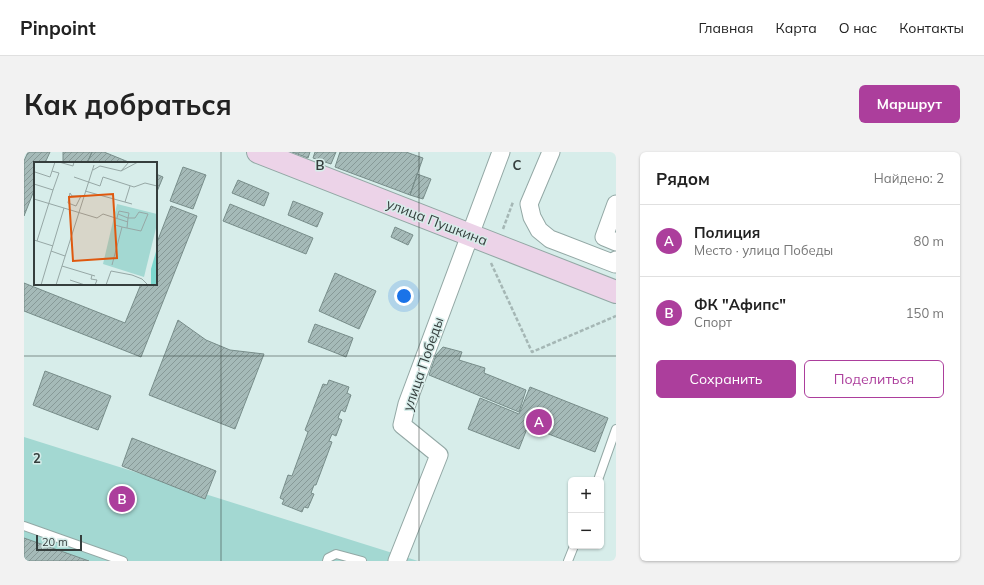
<!DOCTYPE html>
<html lang="ru">
<meta charset="utf-8">
<style>
:root{--surface:#fff;--page:#f2f2f2;--text:#222;--muted:#767676;--line:#e0e0e0;--accent:#ac3e9c}
body{margin:0;font-family:Mulish,sans-serif;background:var(--page);color:var(--text)}
.controls{position:absolute;right:12px;bottom:12px;display:grid;overflow:hidden;border-radius:6px;box-shadow:0 1px 3px #0004}
.controls button{width:36px;height:36px;display:grid;place-items:center;padding:0;border:0;border-bottom:1px solid var(--line);background:var(--surface);color:var(--text);font:20px sans-serif}
.scale{position:absolute;left:12px;bottom:10px;width:46px;box-sizing:border-box;padding-left:4px;border:2px solid #353e3d;border-top:0;font-size:11px;line-height:14px;white-space:nowrap;color:#353e3d;-webkit-text-stroke:3px #d7edea;paint-order:stroke}
.you{position:absolute;left:380px;top:144px;width:14px;height:14px;margin:-10px;border:3px solid #fff;border-radius:50%;background:#1a73e8;box-shadow:0 0 0 6px #1a73e833}
.badge{display:grid;place-items:center;width:26px;height:26px;border-radius:50%;background:var(--accent);color:#fff;font-size:13px;font-weight:700}
.pin{position:absolute;translate:-50% -50%;border:2px solid #fff;box-shadow:0 1px 4px #0006}
.list{margin:0;padding:0;list-style:none}
h2{display:flex;justify-content:space-between;align-items:center;height:52px;margin:0;padding:0 16px;font-size:17px}
h2 small{font-size:13px;font-weight:400;color:var(--muted)}
.list li{display:grid;grid-template-columns:26px 1fr auto;gap:12px;align-items:center;box-sizing:border-box;height:72px;padding:0 16px;border-top:1px solid var(--line)}
.list b{display:block;font-size:15px;white-space:nowrap}
.list p{margin:0;font-size:13px;white-space:nowrap;color:var(--muted)}
.list em{font-size:13px;font-style:normal;color:var(--muted)}
.actions{display:flex;gap:8px;padding:12px 16px}
.actions a{flex:1;padding:9px 0;border:1px solid var(--accent);border-radius:6px;text-align:center;font-size:14px;color:var(--accent)}
.actions .main{background:var(--accent);color:#fff}
.map{position:relative;flex:none;width:592px;height:409px;overflow:hidden;border-radius:6px}
header{display:flex;align-items:center;gap:24px;box-sizing:border-box;height:56px;padding:0 20px;background:var(--surface);border-bottom:1px solid var(--line)}
header strong{font-size:19px}
nav{display:flex;gap:22px;margin-inline-start:auto;font-size:14px}
.intro{display:flex;align-items:center;justify-content:space-between;box-sizing:border-box;height:96px;padding:0 24px}
h1{margin:0;font-size:28px}
.button{padding:10px 18px;border-radius:6px;background:var(--accent);color:#fff;font-size:14px;font-weight:700}
main{display:flex;gap:24px;padding:0 24px}
aside{flex:1;background:var(--surface);border-radius:6px;box-shadow:0 1px 3px #0004}
.map>svg:first-child{display:block}
.garden{fill:#a3d8d2}
.building{fill:url(#building-hatch);stroke:#788d8a}
.lines{fill:none;stroke-linecap:round;stroke-linejoin:round}
.lane-casing{stroke:#93a8a5;stroke-width:10}
.street-casing{stroke:#93a8a5;stroke-width:19}
.secondary-casing{stroke:#93a8a5;stroke-width:24}
.path{stroke:#a5b7b5;stroke-width:2.5;stroke-dasharray:4 2;stroke-linecap:butt}
.lane{stroke:#fff;stroke-width:8}
.street{stroke:#fff;stroke-width:17}
.secondary{stroke:#ecd3e8;stroke-width:22}
.grid{fill:none;stroke:#353e3d;stroke-width:1;stroke-opacity:0.55}
.labels{text-anchor:middle;stroke-width:3;stroke-linejoin:round;paint-order:stroke}
.street-label{font-size:14px;fill:#353e3d;stroke:#d7edea}
.inset-road{fill:none;stroke:#96a7a5;stroke-width:1}
.view{fill:#df580e;fill-opacity:0.15;stroke:#df580e;stroke-width:2}
.inset-edge{fill:none;stroke:#353e3d;stroke-width:2}
.grid-label{font-size:13px;text-anchor:middle;font-weight:bold;fill:#353e3d;stroke:#d7edea;stroke-width:3;stroke-linejoin:round;paint-order:stroke}
</style>
<header>
<strong>Pinpoint</strong>
<nav><a>Главная</a><a>Карта</a><a>О нас</a><a>Контакты</a></nav>
</header>
<div class="intro"><h1>Как добраться</h1><a class="button">Маршрут</a></div>
<main>
<div class="map">
<svg width="592" height="409" viewBox="0 0 592 409">
<defs>
<pattern id="building-hatch" width="6" height="6" patternUnits="userSpaceOnUse"><rect width="6" height="6" fill="#a5bab8"/><path d="M-1 1l2-2M0 6l6-6M5 7l2-2" fill="none" stroke="#879997"/></pattern>
</defs>
<rect width="100%" height="100%" fill="#d7edea"/>
<!-- garden -->
<path class="garden" d="M 0,285 L 394,409 L 0,409 Z"/>
<!-- building -->
<path class="building" d="M 4,0 L 26,0 L 21,11 L 11,11 L 11,36 L 0,64 L 0,9 Z
M 39,0 L 68,0 L 63,11 L 39,11 Z
M 68,0 L 80,0 L 107,11 L 63,11 Z
M 268,0 L 286,0 L 284,6 Z
M 291,0 L 312,0 L 307,12 L 289,6 Z
M 316,0 L 382,0 L 399,6 L 386,43 L 311,15 Z
M 159,15 L 182,23 L 169,57 L 146,49 Z
M 132,22 L 139,25 L 132,42 Z
M 393,22 L 407,27 L 399,47 L 386,43 Z
M 214,28 L 245,41 L 240,54 L 208,41 Z
M 269,49 L 299,61 L 293,75 L 264,63 Z
M 206,52 L 289,86 L 282,102 L 199,69 Z
M 147,54 L 173,64 L 117,205 L 0,159 L 0,131 L 101,171 L 117,132 L 132,132 L 132,93 Z
M 371,75 L 389,83 L 384,93 L 367,85 Z
M 311,121 L 352,139 L 335,177 L 295,159 Z
M 154,168 L 182,188 L 206,198 L 240,202 L 211,277 L 125,243 Z
M 291,172 L 329,186 L 322,205 L 284,190 Z
M 419,195 L 438,200 L 435,208 L 461,216 L 460,221 L 502,238 L 495,260 L 405,223 L 412,203 Z
M 21,219 L 87,244 L 74,278 L 9,253 Z
M 305,228 L 325,235 L 323,241 L 327,243 L 321,260 L 317,258 L 314,266 L 318,268 L 312,284 L 308,282 L 305,289 L 308,290 L 292,333 L 290,333 L 287,341 L 290,342 L 284,356 L 280,355 L 278,360 L 258,352 L 260,348 L 256,346 L 264,323 L 268,324 L 284,280 L 281,278 L 299,232 L 303,233 Z
M 506,235 L 584,266 L 571,300 L 504,274 L 495,297 L 444,277 L 456,246 L 495,262 Z
M 108,286 L 192,319 L 181,347 L 98,314 Z
M 0,386 L 65,409 L 0,409 Z"/>
<g class="lines">
<defs>
<path id="lane" d="M 574,328 L 592,277
M 0,374 L 99,409
M 303,409 L 304,406 L 312,402 L 338,409
M 544,409 L 550,394"/>
<path id="street" d="M 527,0 L 505,52 L 508,65 L 515,78 L 526,87 L 534,90 L 591,112 L 592,108
M 592,52 L 580,85 L 592,90
M 373,409 L 415,303 L 378,273 L 383,252 L 477,0"/>
<path id="secondary" d="M 234,0 L 592,140"/>
</defs>
<!-- lane casing -->
<use href="#lane" class="lane-casing"/>
<!-- street casing -->
<use href="#street" class="street-casing"/>
<!-- secondary casing -->
<use href="#secondary" class="secondary-casing"/>
<!-- path -->
<path class="path" d="M 479,77 L 489,50
M 467,111 L 508,200 L 592,164"/>
<!-- lane -->
<use href="#lane" class="lane"/>
<!-- street -->
<use href="#street" class="street"/>
<!-- secondary -->
<use href="#secondary" class="secondary"/>
</g>
<!-- grid -->
<path class="grid" d="M 197,0 L 197,409M 395,0 L 395,409M 0,204 L 592,204"/>
<g class="labels">
<!-- street labels -->
<g class="street-label">
<text transform="translate(413 70) rotate(21)" y="5">улица Пушкина</text>
<text transform="translate(399 212) rotate(-71)" y="5">улица Победы</text>
</g>
</g>
<!-- overview -->
<g transform="translate(10 10)">
<rect width="123" height="123" fill="#d7edea"/>
<path d="M 83,42 L 123,52 L 123,62 L 110,115 L 69,102 Z" fill="#a3d8d2"/>
<path d="M 123,86 L 123,123 L 117,123 L 117,107 Z" fill="#7dd8cf"/>
<path class="inset-road" d="M 25,0 L 39,4 L 40,0M 59,8 L 66,4 L 87,9 L 104,0M 87,9 L 95,0M 0,12 L 1,10 L 16,15 L 21,0M 40,15 L 66,24 L 69,15 L 100,25 L 111,21 L 123,24M 0,22 L 19,28 L 25,11 L 18,9M 51,29 L 98,42M 36,31 L 38,34 L 47,34 L 42,44 L 34,41 ZM 0,37 L 63,56 L 69,52 L 94,60M 91,40 L 96,24M 81,56 L 81,63 L 88,65 L 107,69 L 114,52 L 105,50 L 101,56 L 94,56 L 93,66M 83,56 L 84,52 L 85,49 L 95,51 L 94,56 L 84,52M 0,78 L 19,84M 3,79 L 19,28M 17,89 L 31,94M 78,103 L 88,65M 28,104 L 61,114M 58,113 L 57,117 L 63,118 L 61,123M 36,118 L 51,123M 7,123 L 30,46M 22,123 L 60,3M 72,123 L 77,109 L 98,113 L 108,117 L 114,123"/>
<path class="view" d="M 79,32 L 83,96 L 39,99 L 35,35 Z"/>
<rect width="123" height="123" class="inset-edge"/>
</g>
<g class="grid-label">
<text x="296" y="18">B</text>
<text x="493" y="18">C</text>
<text x="13" y="311">2</text>
</g>
</svg>
<div class="controls">
<button>+</button>
<button>−</button>
</div>
<div class="scale">20 m</div>
<div class="you"></div>
<div class="pin badge" style="left:515px;top:270px">A</div>
<div class="pin badge" style="left:98px;top:347px">B</div>
</div>
<aside>
<h2>Рядом<small>Найдено: 2</small></h2>
<ul class="list">
<li><span class="badge">A</span><div><b>Полиция</b><p>Место · улица Победы</p></div><em>80 m</em></li>
<li><span class="badge">B</span><div><b>ФК &quot;Афипс&quot;</b><p>Спорт</p></div><em>150 m</em></li>
</ul>
<div class="actions"><a class="main">Сохранить</a><a>Поделиться</a></div>
</aside>
</main>
